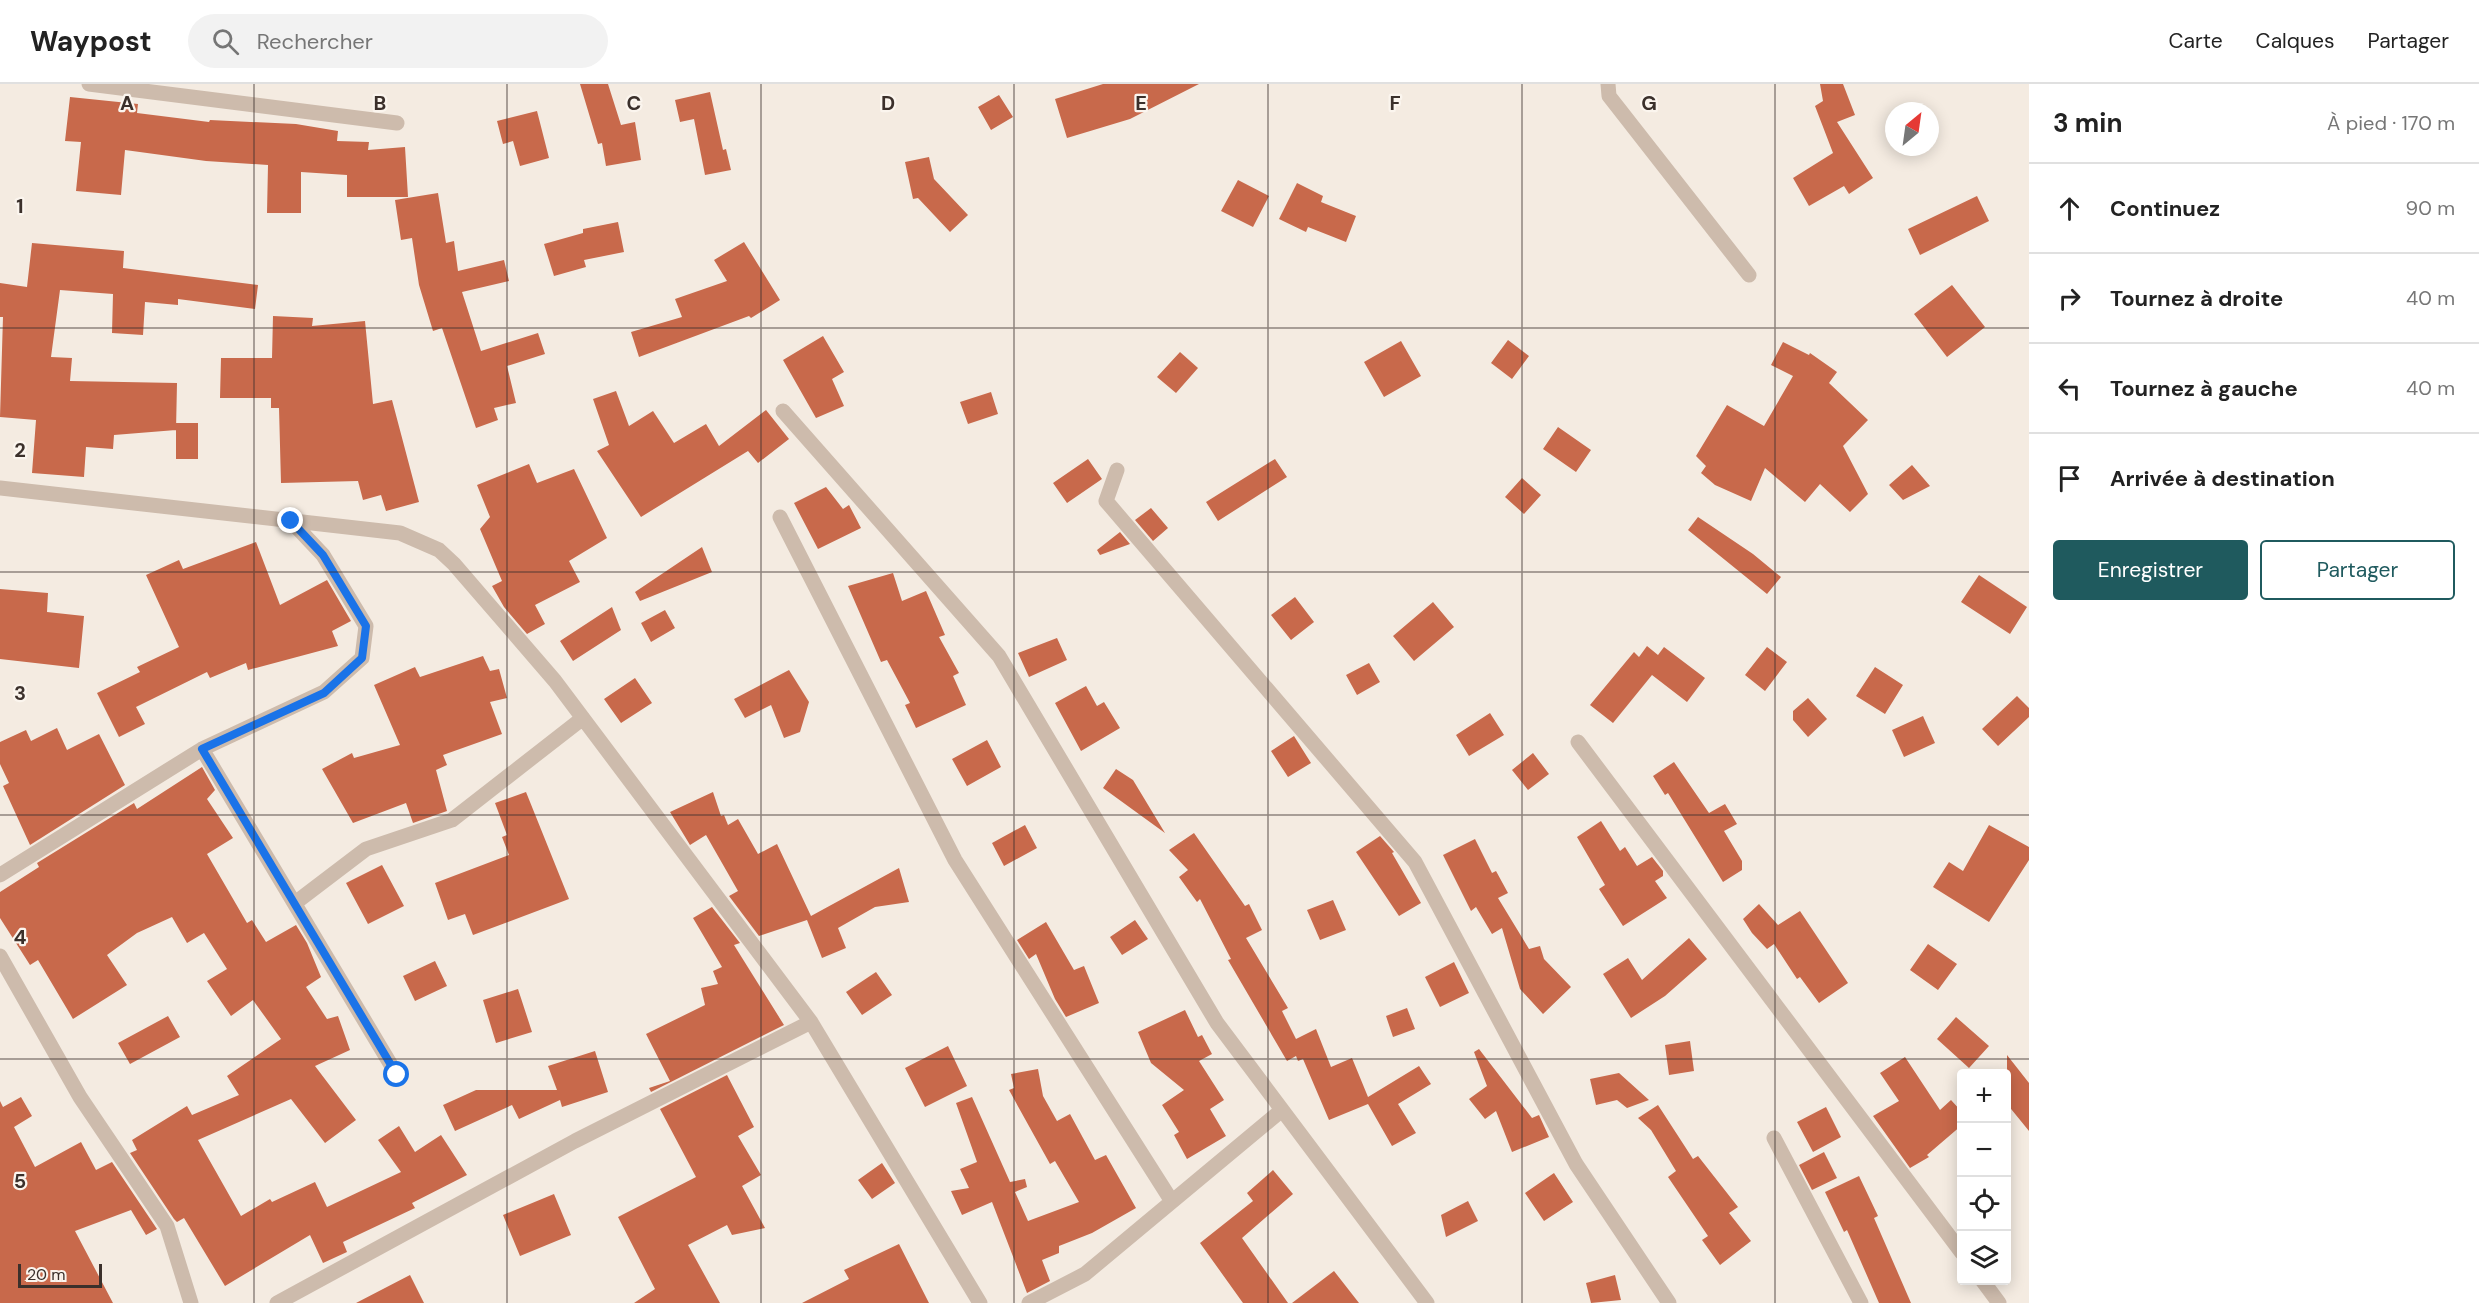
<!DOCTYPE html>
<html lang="fr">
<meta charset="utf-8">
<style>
:root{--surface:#fff;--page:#f2f2f2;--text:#222;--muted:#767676;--line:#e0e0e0;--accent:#1f5a5e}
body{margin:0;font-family:"DM Sans",sans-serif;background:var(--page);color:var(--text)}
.controls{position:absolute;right:18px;bottom:18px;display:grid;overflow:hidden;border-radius:6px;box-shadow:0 3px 15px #0003}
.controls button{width:54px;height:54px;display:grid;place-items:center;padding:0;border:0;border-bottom:2px solid var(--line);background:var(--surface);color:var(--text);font:30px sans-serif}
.compass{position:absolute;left:1885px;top:18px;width:54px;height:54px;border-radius:50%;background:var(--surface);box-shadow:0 3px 15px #0003;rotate:29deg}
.scale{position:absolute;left:18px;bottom:15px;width:84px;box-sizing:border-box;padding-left:6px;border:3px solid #3b302b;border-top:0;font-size:16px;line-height:21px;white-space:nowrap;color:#3b302b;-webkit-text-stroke:4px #fbf5ee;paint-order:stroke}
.stop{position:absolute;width:18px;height:18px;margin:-14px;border:4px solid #1a73e8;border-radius:50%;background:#fff}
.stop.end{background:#1a73e8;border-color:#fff;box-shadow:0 2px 6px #0008}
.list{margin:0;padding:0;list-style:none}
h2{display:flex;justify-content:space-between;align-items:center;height:78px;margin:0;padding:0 24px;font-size:26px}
h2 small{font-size:20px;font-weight:400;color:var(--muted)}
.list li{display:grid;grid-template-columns:39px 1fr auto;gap:18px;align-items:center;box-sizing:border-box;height:90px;padding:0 24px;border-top:2px solid var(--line)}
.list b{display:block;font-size:22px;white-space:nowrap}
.list em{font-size:20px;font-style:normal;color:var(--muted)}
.actions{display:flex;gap:12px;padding:18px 24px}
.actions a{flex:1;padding:14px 0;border:2px solid var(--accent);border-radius:6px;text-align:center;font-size:21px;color:var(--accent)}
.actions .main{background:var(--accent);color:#fff}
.icon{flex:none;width:33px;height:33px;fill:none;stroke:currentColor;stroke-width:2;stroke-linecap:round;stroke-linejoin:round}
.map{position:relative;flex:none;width:2029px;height:1219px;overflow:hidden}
header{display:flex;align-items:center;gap:36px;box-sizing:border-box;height:84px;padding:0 30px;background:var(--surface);border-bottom:2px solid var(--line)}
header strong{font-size:28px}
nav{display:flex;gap:33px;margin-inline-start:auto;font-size:21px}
.search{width:420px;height:54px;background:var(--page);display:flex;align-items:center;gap:15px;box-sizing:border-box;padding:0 21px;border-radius:33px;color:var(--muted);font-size:22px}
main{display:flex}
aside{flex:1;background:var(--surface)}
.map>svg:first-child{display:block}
.building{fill:#c8694b}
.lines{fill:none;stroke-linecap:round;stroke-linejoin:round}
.minor{stroke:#cdbbac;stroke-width:15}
.route{stroke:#1a73e8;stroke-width:8}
.grid{fill:none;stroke:#3b302b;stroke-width:1.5;stroke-opacity:0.55}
.grid-label{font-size:20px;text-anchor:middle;font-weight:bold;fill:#3b302b;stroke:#fbf5ee;stroke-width:4.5;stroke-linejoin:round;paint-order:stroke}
</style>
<header>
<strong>Waypost</strong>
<div class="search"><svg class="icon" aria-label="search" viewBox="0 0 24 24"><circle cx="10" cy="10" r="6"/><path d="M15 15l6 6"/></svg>Rechercher</div>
<nav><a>Carte</a><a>Calques</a><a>Partager</a></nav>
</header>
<main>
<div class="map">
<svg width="2029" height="1219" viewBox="0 0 2029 1219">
<rect width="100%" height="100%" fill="#f4ebe1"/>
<!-- building -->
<path class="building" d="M 580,0 L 608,0 L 621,41 L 635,38 L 641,76 L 606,82 L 602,59 L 598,60 Z
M 1103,0 L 1199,0 L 1130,35 L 1067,54 L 1055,15 Z
M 1820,0 L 1843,0 L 1855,31 L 1837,38 L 1873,94 L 1849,110 L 1844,102 L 1809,122 L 1793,94 L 1833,69 L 1815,22 L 1823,17 Z
M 710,8 L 723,66 L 726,65 L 731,86 L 705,91 L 694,35 L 680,38 L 675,16 Z
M 999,11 L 1013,33 L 991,46 L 978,23 Z
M 70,13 L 138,20 L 137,29 L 209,38 L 210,36 L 296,40 L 338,47 L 337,57 L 369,58 L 368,66 L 405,63 L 408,113 L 347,113 L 347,91 L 301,88 L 301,129 L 267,129 L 268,81 L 206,77 L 125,66 L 121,111 L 76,107 L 81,58 L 65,57 Z
M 537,27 L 549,74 L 520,82 L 513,57 L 503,60 L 497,37 Z
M 929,73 L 934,95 L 968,131 L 950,148 L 918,114 L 913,115 L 905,78 Z
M 1238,96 L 1269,112 L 1253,143 L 1221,127 Z
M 1297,99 L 1323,112 L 1321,118 L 1356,132 L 1346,158 L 1308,143 L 1306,148 L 1279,135 Z
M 438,109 L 446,159 L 454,157 L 458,187 L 504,176 L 509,197 L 462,208 L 481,267 L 538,249 L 545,270 L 507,282 L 516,319 L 494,324 L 498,336 L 476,344 L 442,244 L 433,247 L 419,201 L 412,154 L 401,156 L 395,116 Z
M 1977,112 L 1989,137 L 1920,171 L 1908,145 Z
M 618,138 L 624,168 L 584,176 L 586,183 L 554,192 L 544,160 L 583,149 L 583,145 Z
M 744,158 L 780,216 L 751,234 L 749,232 L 639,273 L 631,248 L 682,233 L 675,215 L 727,197 L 714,176 Z
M 32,159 L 124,167 L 123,184 L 258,201 L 255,225 L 178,215 L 178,221 L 145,218 L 143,251 L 112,249 L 113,210 L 60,206 L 51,273 L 72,274 L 70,297 L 177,299 L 176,346 L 114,351 L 113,365 L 86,363 L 84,393 L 32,389 L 36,336 L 0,333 L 3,233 L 0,233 L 0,199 L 27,203 Z
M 1952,201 L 1985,243 L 1947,273 L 1914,230 Z
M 273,232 L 313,234 L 312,242 L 365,237 L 373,320 L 392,316 L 419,418 L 386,427 L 381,411 L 363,416 L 358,397 L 281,399 L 279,324 L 271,324 L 271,314 L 220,314 L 221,274 L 272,274 Z
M 823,252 L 844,288 L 832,295 L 844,322 L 816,334 L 783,276 Z
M 1508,256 L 1529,272 L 1512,295 L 1491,279 Z
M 1401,257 L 1421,292 L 1384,313 L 1364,278 Z
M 1783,258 L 1809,271 L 1810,269 L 1837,288 L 1829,299 L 1868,336 L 1843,362 L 1868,410 L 1850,428 L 1820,400 L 1805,418 L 1765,384 L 1751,417 L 1715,401 L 1701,389 L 1706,382 L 1696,372 L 1727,321 L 1764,342 L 1793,292 L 1771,281 Z
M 1180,268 L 1198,284 L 1176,309 L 1157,293 Z
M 616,307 L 629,342 L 653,327 L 674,359 L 706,340 L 719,362 L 766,326 L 789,355 L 758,379 L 748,367 L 641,433 L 597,367 L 609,361 L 593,315 Z
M 991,308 L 998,330 L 968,340 L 960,318 Z
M 176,339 L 198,339 L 198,375 L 176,375 Z
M 1558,343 L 1591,366 L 1576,388 L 1543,365 Z
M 1088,375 L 1102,395 L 1067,419 L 1053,399 Z
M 1275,375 L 1287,393 L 1218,437 L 1206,418 Z
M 529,380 L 537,399 L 574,385 L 607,454 L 569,477 L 580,498 L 535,521 L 545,540 L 527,550 L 504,523 L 492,502 L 502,497 L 480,445 L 490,433 L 477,401 Z
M 1912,381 L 1930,402 L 1903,416 L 1889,401 Z
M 1522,394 L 1541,411 L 1524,430 L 1505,413 Z
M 826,403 L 843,425 L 849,421 L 861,444 L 818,465 L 794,419 Z
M 1151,424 L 1168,444 L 1153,457 L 1135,436 Z
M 1698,433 L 1753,470 L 1781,493 L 1767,510 L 1688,446 Z
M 1120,448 L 1130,460 L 1100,471 L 1097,466 Z
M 256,458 L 280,521 L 327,496 L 351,537 L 332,547 L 338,562 L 248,586 L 246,579 L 210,594 L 207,588 L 136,623 L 145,640 L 119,653 L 97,609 L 140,588 L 137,583 L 179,563 L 146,491 L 179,476 L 183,485 Z
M 702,463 L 712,488 L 640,517 L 635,508 Z
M 893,489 L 902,517 L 926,507 L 945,551 L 939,553 L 959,589 L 953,592 L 966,621 L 916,644 L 905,621 L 910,619 L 887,576 L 881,578 L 848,502 Z
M 1979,491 L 2027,523 L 2010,550 L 1961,518 Z
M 0,505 L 48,509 L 47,528 L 84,532 L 79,584 L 0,575 Z
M 1295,513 L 1314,538 L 1291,556 L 1271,531 Z
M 1433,518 L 1454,543 L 1414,577 L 1393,552 Z
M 612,523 L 621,546 L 573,577 L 560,557 Z
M 665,526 L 675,544 L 651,558 L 641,539 Z
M 1057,554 L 1067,576 L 1029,593 L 1018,569 Z
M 1647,562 L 1658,571 L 1664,563 L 1705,594 L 1687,618 L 1652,591 L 1613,639 L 1590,621 L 1634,568 L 1639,573 Z
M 1767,563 L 1787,578 L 1765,607 L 1745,591 Z
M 483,572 L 490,587 L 499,585 L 507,614 L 490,618 L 502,650 L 443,671 L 447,681 L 436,686 L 447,727 L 413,739 L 406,719 L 353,739 L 322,685 L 352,669 L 354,674 L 400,661 L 374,601 L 415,583 L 420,593 Z
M 1369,579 L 1380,598 L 1357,611 L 1346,591 Z
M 1875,583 L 1903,601 L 1885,630 L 1856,612 Z
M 789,586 L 809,618 L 800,648 L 784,654 L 771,621 L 745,634 L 734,615 Z
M 635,594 L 652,619 L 621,639 L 604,615 Z
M 1086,602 L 1097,622 L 1104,618 L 1120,644 L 1081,667 L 1055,619 Z
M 2017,612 L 2029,624 L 2029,633 L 1998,662 L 1982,645 Z
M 1808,614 L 1827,635 L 1808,653 L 1793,636 L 1793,627 Z
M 1490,629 L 1504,651 L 1469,672 L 1456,651 Z
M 1923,632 L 1935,659 L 1904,673 L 1892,646 Z
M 57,644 L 67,666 L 99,650 L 125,701 L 30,761 L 3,702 L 9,699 L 0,680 L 0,658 L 26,646 L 31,657 Z
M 1294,652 L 1311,679 L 1288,693 L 1271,667 Z
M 987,656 L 1001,683 L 967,702 L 952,675 Z
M 1533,669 L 1549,690 L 1528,706 L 1512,686 Z
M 1674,678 L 1709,729 L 1725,720 L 1737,740 L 1724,747 L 1742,777 L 1742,786 L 1723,798 L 1668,709 L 1665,711 L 1653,692 Z
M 202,683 L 215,706 L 207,715 L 233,754 L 207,770 L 247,839 L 252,836 L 266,858 L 296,841 L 307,859 L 321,893 L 306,903 L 327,935 L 338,932 L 350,966 L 315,982 L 356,1036 L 325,1059 L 291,1015 L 198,1056 L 241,1132 L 270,1115 L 272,1118 L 315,1098 L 327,1123 L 401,1088 L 378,1056 L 399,1042 L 415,1068 L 441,1051 L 467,1091 L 412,1119 L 415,1124 L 343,1158 L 347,1168 L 323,1179 L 310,1151 L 225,1202 L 184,1134 L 177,1138 L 174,1135 L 130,1069 L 137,1066 L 132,1056 L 187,1022 L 192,1031 L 239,1011 L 227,992 L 281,955 L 253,916 L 231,932 L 207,897 L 227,885 L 204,849 L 187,859 L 172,833 L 137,849 L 107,871 L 127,901 L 73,935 L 38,876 L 30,881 L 0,834 L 0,808 L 39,783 L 37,779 L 134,719 L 137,725 Z
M 1116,685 L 1133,696 L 1165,749 L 1103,704 Z
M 526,708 L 569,815 L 473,851 L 465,830 L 448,836 L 435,799 L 509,771 L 502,753 L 507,751 L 495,719 Z
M 713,708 L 721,732 L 724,731 L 728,741 L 738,735 L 758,770 L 777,760 L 811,832 L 899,784 L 909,818 L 875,823 L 838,844 L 846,864 L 822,874 L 807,836 L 759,852 L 729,812 L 738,807 L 706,751 L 690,761 L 670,728 Z
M 1601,737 L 1620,767 L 1625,763 L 1637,782 L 1652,773 L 1663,787 L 1663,792 L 1655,797 L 1667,814 L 1623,842 L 1599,805 L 1605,801 L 1577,753 Z
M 1025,741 L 1037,764 L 1004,782 L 992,759 Z
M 1989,741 L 2029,763 L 2029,776 L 1989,838 L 1933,803 L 1949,778 L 1963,787 Z
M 1194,749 L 1245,822 L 1249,820 L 1262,846 L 1246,854 L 1288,924 L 1282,927 L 1296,955 L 1316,945 L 1331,983 L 1352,974 L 1368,1013 L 1419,982 L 1431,1000 L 1398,1020 L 1416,1049 L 1392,1062 L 1368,1020 L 1329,1036 L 1303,975 L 1298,977 L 1296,972 L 1287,977 L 1228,876 L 1231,875 L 1200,815 L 1197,818 L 1179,793 L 1188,786 L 1169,766 Z
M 1380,752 L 1394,768 L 1392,769 L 1421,819 L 1399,832 L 1356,768 Z
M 1475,755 L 1492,789 L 1496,787 L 1508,809 L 1498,814 L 1529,865 L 1540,862 L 1544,875 L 1571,903 L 1543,930 L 1520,905 L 1502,844 L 1492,850 L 1476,823 L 1471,827 L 1443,771 Z
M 382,781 L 404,822 L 368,840 L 346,799 Z
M 1333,816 L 1346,846 L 1320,856 L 1307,826 Z
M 1759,820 L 1778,841 L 1800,827 L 1848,899 L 1819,919 L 1800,893 L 1797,895 L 1774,860 L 1767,865 L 1752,849 L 1743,835 Z
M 712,823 L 740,859 L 734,861 L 784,941 L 651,1008 L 649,1004 L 670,997 L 646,950 L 705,921 L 701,904 L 718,900 L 713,887 L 722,883 L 693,834 Z
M 1135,836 L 1148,855 L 1122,871 L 1110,853 Z
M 1046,838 L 1074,886 L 1084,882 L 1099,919 L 1066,933 L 1055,915 L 1036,870 L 1029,875 L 1017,856 Z
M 1689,854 L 1707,875 L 1665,912 L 1631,934 L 1603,890 L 1628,874 L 1642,896 Z
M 1928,860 L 1957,880 L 1938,906 L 1910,886 Z
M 435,877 L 447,902 L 415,917 L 403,892 Z
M 1454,878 L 1469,909 L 1440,923 L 1425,893 Z
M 876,888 L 892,911 L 862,931 L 846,908 Z
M 518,905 L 532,948 L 496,959 L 483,916 Z
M 1407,924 L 1415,945 L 1393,953 L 1386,932 Z
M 1185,926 L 1198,953 L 1202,951 L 1212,970 L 1199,977 L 1224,1016 L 1210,1025 L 1226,1052 L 1187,1075 L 1174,1051 L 1179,1048 L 1162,1021 L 1184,1006 L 1151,979 L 1138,948 Z
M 168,932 L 180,953 L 130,980 L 118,959 Z
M 1956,933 L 1989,962 L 1969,984 L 1937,955 Z
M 1690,957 L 1694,987 L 1669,991 L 1665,961 Z
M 948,962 L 967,1002 L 925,1023 L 905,984 Z
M 1479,965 L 1532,1034 L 1539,1031 L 1549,1053 L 1512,1068 L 1496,1027 L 1485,1035 L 1469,1015 L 1487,1002 L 1474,968 Z
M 595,967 L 608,1008 L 562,1023 L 560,1016 L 519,1035 L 512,1021 L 455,1047 L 443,1021 L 476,1006 L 557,1006 L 548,982 Z
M 2007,971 L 2029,999 L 2029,1047 L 2007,1020 Z
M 1905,973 L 1940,1026 L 1951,1016 L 1962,1028 L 1962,1041 L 1927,1071 L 1929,1073 L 1910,1084 L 1873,1032 L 1899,1017 L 1880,989 Z
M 1038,985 L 1043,1012 L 1057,1037 L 1070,1030 L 1095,1076 L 1106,1071 L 1136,1124 L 1092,1149 L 1059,1162 L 1059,1169 L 1042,1176 L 1050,1197 L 1027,1209 L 992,1118 L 962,1131 L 951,1107 L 969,1104 L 960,1085 L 977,1078 L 956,1019 L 972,1013 L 1010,1098 L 1025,1095 L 1027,1103 L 1015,1108 L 1028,1137 L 1079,1118 L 1055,1077 L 1050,1080 L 1009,1006 L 1014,1004 L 1011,990 Z
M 1619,989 L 1649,1016 L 1627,1024 L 1617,1016 L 1596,1021 L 1590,995 Z
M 727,991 L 754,1043 L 738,1052 L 761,1091 L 742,1102 L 765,1144 L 732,1151 L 727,1141 L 688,1161 L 720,1219 L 634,1219 L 655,1205 L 618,1133 L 696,1093 L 660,1025 Z
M 21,1013 L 32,1032 L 14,1043 L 35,1083 L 81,1058 L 96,1086 L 112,1078 L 157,1145 L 146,1151 L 131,1126 L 75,1147 L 113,1219 L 0,1219 L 0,1017 L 3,1023 Z
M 1658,1021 L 1693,1075 L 1698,1072 L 1738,1123 L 1729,1129 L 1751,1157 L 1720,1181 L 1702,1156 L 1708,1152 L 1668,1093 L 1676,1087 L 1651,1046 L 1638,1034 Z
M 1826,1023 L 1841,1053 L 1813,1068 L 1797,1038 Z
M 1824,1068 L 1837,1094 L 1812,1106 L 1799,1081 Z
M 882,1079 L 895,1099 L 872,1115 L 858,1096 Z
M 1273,1086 L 1293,1110 L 1242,1154 L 1288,1219 L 1243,1219 L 1200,1159 L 1253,1117 L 1247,1109 Z
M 1554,1089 L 1573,1118 L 1544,1137 L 1525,1109 Z
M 1859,1092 L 1878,1132 L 1874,1134 L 1911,1219 L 1879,1219 L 1847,1146 L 1844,1148 L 1825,1108 Z
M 554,1110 L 571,1151 L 520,1172 L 503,1131 Z
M 1468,1117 L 1478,1137 L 1446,1153 L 1441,1131 Z
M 899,1160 L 929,1219 L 802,1219 L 849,1195 L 844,1186 Z
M 1334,1187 L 1359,1219 L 1292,1219 Z
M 410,1191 L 424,1219 L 356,1219 Z
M 1615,1191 L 1621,1216 L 1591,1219 L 1586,1199 Z"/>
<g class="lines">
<!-- minor -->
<path class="minor" d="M 89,0 L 397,39
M 1608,0 L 1609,12 L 1749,191
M 783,327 L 999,572 L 1217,939 L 1427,1219
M 1117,386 L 1106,417 L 1415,778 L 1576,1080 L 1669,1219
M 0,404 L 400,449 L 439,466 L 454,480 L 555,597 L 811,938 L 980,1219
M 780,433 L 955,776 L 1171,1116
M 1578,658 L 1962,1169
M 202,665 L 397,991
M 0,791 L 202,665 L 324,608 L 362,574 L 366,542 L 323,471 L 291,437
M 295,819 L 366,765 L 452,736 L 583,634
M 0,872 L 80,1013 L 167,1142 L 191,1219
M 1774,1054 L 1861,1219
M 1982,1196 L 1999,1219
M 277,1219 L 575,1057 L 811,938
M 1029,1219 L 1085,1190 L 1282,1026"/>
</g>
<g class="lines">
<!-- route -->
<path class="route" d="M 291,437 L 323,471 L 366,542 L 362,574 L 324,609 L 202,665 L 397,991"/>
</g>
<!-- grid -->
<path class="grid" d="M 254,0 L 254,1219M 507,0 L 507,1219M 761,0 L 761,1219M 1014,0 L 1014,1219M 1268,0 L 1268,1219M 1522,0 L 1522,1219M 1775,0 L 1775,1219M 0,244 L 2029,244M 0,488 L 2029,488M 0,731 L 2029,731M 0,975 L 2029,975"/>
<g class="grid-label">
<text x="127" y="26">A</text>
<text x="380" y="26">B</text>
<text x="634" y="26">C</text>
<text x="888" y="26">D</text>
<text x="1141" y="26">E</text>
<text x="1395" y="26">F</text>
<text x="1649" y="26">G</text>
<text x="20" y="129">1</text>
<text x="20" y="373">2</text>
<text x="20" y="616">3</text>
<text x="20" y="860">4</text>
<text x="20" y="1104">5</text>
</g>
</svg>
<div class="controls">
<button>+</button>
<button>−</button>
<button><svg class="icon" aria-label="locate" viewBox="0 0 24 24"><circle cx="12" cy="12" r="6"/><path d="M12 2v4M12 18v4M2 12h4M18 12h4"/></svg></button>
<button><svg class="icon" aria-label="layers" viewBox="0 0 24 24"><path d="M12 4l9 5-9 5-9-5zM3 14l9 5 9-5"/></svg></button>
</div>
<svg class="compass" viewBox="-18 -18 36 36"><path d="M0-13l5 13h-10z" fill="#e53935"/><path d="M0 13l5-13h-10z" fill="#767676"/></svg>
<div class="scale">20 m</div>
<div class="stop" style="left:397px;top:991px"></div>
<div class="stop end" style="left:291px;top:437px"></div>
</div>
<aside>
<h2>3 min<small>À pied · 170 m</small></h2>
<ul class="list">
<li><svg class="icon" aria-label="ahead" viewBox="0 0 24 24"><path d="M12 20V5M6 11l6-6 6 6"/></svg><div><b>Continuez</b></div><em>90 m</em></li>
<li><svg class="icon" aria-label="right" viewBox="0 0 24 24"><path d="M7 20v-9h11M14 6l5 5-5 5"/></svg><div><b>Tournez à droite</b></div><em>40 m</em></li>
<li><svg class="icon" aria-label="left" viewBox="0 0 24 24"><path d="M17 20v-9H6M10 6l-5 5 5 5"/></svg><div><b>Tournez à gauche</b></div><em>40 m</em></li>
<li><svg class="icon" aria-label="arrive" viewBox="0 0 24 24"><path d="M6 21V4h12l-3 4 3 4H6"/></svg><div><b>Arrivée à destination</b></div></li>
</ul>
<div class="actions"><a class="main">Enregistrer</a><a>Partager</a></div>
</aside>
</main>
